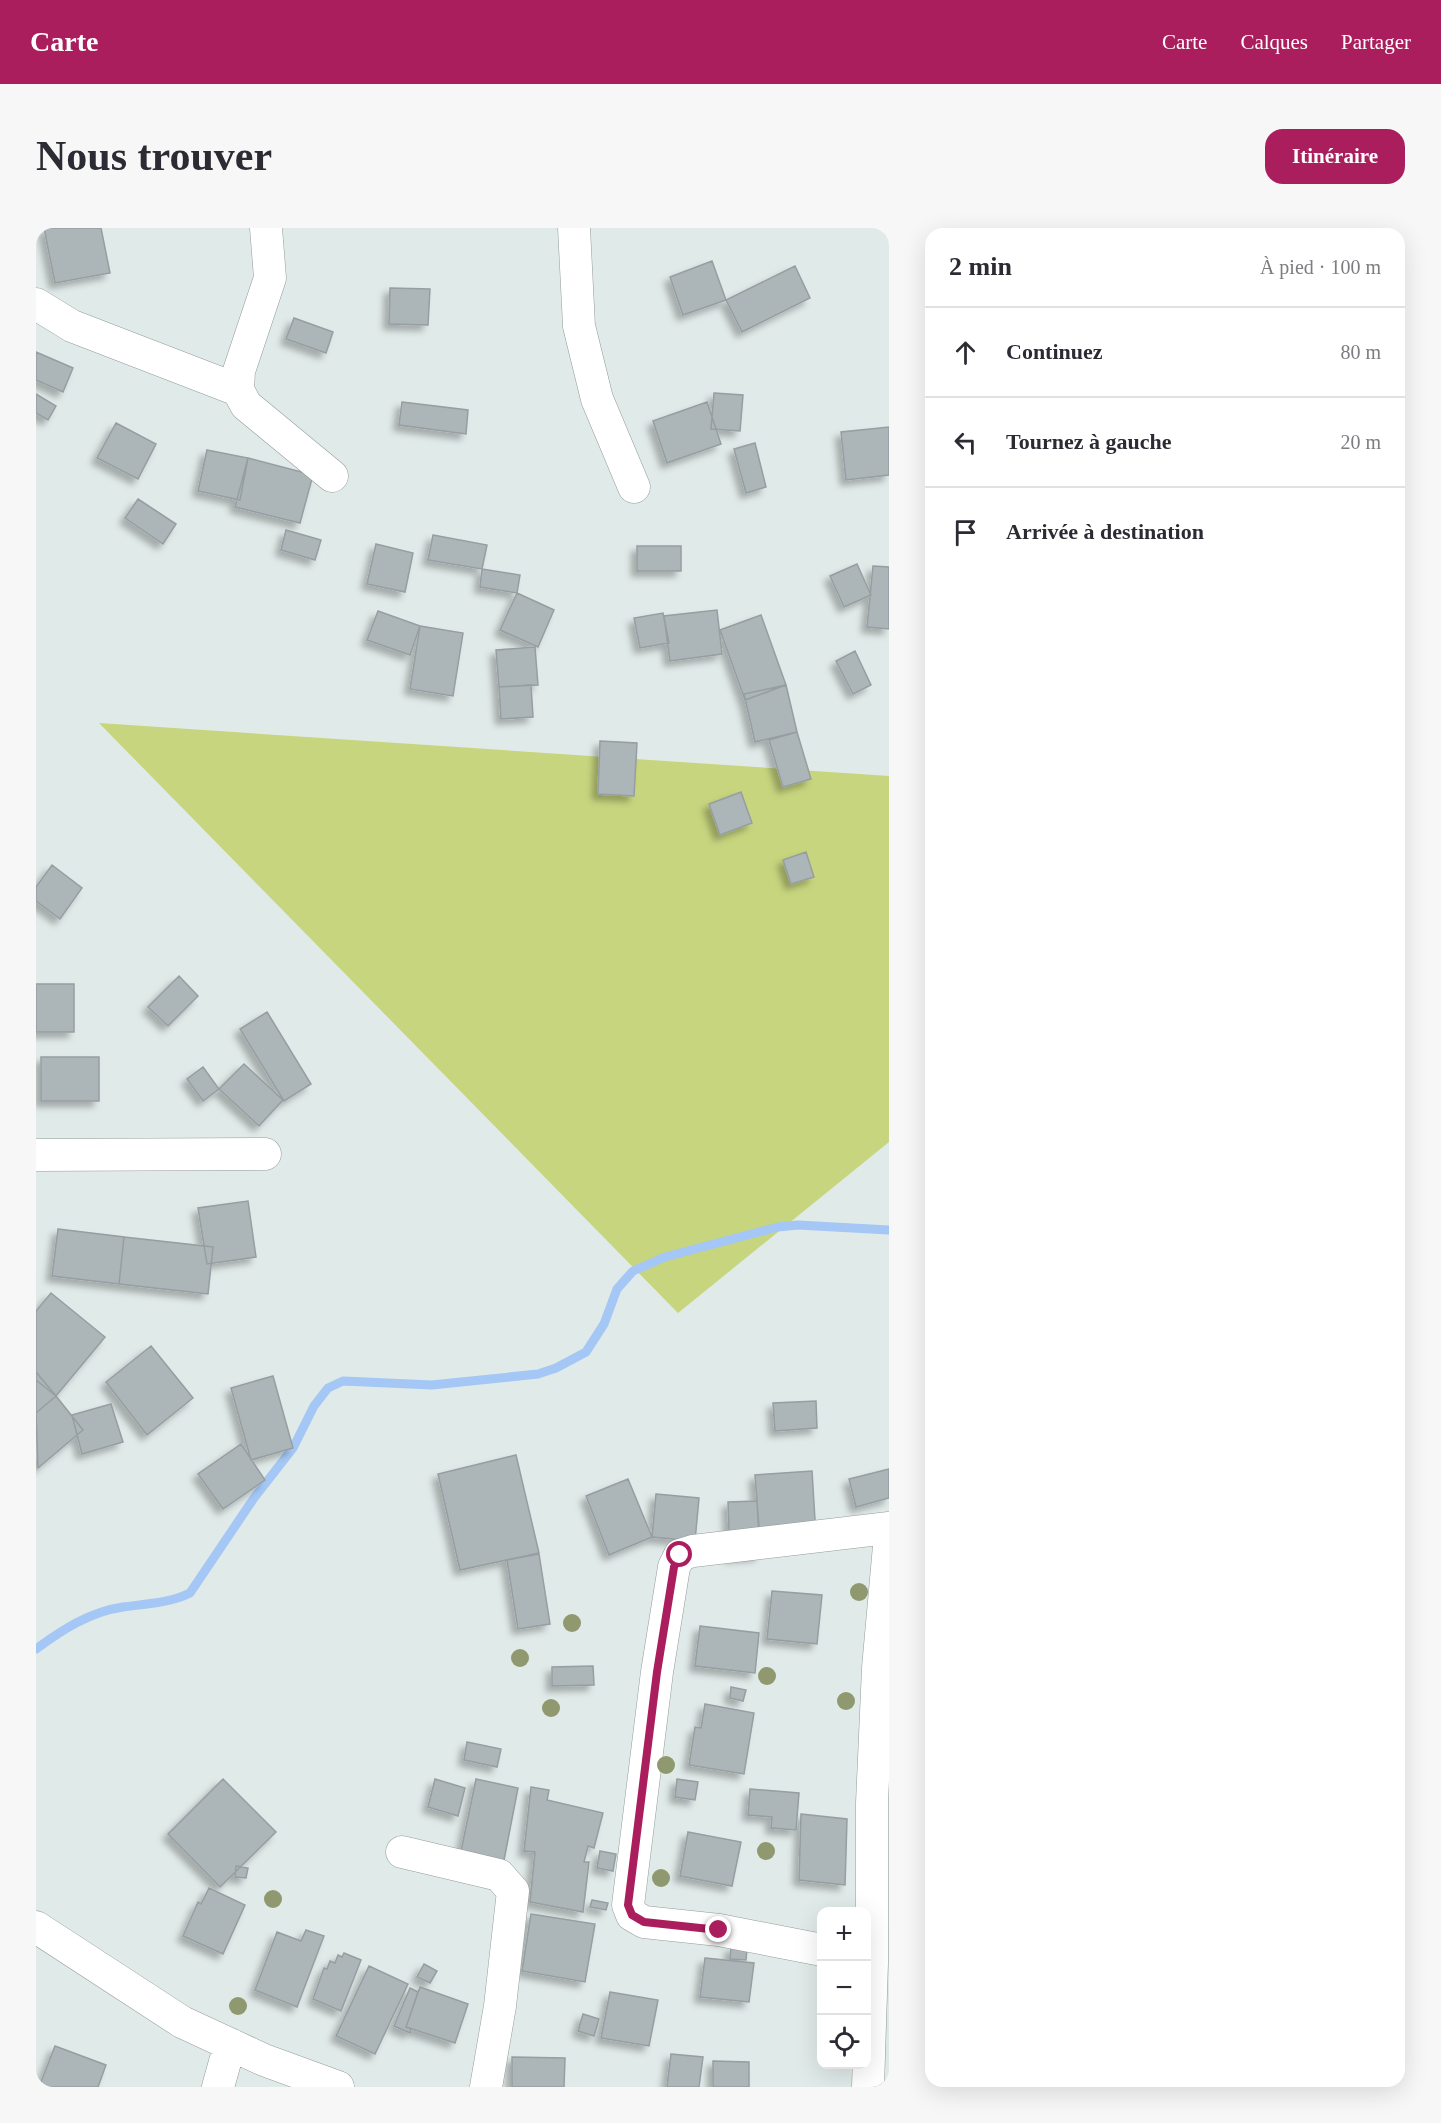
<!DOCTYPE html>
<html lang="fr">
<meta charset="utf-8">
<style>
:root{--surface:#fff;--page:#f7f7f7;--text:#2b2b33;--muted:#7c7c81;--line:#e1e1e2;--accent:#ab1e5e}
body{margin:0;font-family:"Times New Roman",serif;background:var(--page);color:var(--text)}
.controls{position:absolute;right:18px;bottom:18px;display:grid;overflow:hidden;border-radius:12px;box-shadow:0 6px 24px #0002}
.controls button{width:54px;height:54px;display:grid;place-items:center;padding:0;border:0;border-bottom:2px solid var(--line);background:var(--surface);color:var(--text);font:30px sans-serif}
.stop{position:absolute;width:18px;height:18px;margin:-14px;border:4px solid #ab1e5e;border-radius:50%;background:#fff}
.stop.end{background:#ab1e5e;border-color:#fff;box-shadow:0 2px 6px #0008}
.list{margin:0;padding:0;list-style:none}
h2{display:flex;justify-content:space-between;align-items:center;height:78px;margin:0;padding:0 24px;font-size:26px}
h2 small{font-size:20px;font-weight:400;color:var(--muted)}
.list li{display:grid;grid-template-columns:39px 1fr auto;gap:18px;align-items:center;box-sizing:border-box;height:90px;padding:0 24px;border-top:2px solid var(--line)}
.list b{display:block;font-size:22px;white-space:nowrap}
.list em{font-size:20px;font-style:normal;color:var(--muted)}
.icon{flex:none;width:33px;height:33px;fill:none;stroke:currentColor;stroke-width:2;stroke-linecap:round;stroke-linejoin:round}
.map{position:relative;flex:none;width:853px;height:1859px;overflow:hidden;border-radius:18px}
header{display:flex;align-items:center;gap:36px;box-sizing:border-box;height:84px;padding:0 30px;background:var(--accent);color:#fff}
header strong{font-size:28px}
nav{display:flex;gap:33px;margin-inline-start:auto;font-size:21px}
.intro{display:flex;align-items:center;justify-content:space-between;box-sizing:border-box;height:144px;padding:0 36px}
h1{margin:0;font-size:42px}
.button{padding:15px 27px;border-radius:18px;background:var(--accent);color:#fff;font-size:21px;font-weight:700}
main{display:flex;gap:36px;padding:0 36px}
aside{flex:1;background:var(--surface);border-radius:18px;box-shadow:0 6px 24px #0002}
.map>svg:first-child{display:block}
.green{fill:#c7d57e}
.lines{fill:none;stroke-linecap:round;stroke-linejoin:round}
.stream{stroke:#a4c7f5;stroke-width:9}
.building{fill:#acb5b8;stroke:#969ea1;stroke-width:1.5;filter:url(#shadow)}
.minor-casing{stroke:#939c9b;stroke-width:33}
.minor{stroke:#fff;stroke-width:32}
.tree{fill:#8f986e}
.route{stroke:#ab1e5e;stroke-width:8}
</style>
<header>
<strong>Carte</strong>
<nav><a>Carte</a><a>Calques</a><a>Partager</a></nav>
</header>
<div class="intro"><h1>Nous trouver</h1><a class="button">Itinéraire</a></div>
<main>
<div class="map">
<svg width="853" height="1859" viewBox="0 0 853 1859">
<defs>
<filter id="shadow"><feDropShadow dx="-5.5" dy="5.5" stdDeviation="3" flood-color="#0004"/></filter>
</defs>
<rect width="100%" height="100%" fill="#e0eae8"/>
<!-- green -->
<path class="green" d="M 63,495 L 853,548 L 853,914 L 642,1085 Z"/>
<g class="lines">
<!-- stream -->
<path class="stream" d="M 0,1421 C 26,1402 53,1384 87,1379 C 109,1376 134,1375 154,1365 L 218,1270 L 257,1220 L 278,1178 L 292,1160 L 307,1153 L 396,1157 L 502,1146 L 520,1140 L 550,1124 L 568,1096 L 581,1061 L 597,1043 L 629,1029 L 742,999 L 762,997 L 853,1002"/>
</g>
<!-- building -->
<path class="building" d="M 8,0 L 65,0 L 74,45 L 19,55 Z
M 676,33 L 690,72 L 647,87 L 634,49 Z
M 759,38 L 774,70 L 706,104 L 690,72 Z
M 354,60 L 394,61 L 392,97 L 353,96 Z
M 258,90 L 297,104 L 290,125 L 250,111 Z
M 0,124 L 37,140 L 27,164 L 0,152 Z
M 678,165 L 707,167 L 704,203 L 675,201 Z
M 0,166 L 20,178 L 12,192 L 0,185 Z
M 366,174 L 432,182 L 430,206 L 363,197 Z
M 671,174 L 685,216 L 631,235 L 617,193 Z
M 80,195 L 120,216 L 102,251 L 61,230 Z
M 853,199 L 853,247 L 810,252 L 805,204 Z
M 719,215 L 730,259 L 710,265 L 698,221 Z
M 171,222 L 212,230 L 204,272 L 162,263 Z
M 212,230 L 277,247 L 264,295 L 199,279 Z
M 102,271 L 140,296 L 127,316 L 89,290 Z
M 250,302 L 285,312 L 279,332 L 245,322 Z
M 397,307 L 451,317 L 446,341 L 392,332 Z
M 340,316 L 377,325 L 369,364 L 331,356 Z
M 601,318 L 645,318 L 645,343 L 601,343 Z
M 821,336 L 835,367 L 808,379 L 794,348 Z
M 837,338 L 853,339 L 853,401 L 831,399 Z
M 446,341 L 484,347 L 481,365 L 444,359 Z
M 481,365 L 518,382 L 502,419 L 464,402 Z
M 681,382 L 686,426 L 634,433 L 628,388 Z
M 342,383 L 384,398 L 374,427 L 331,412 Z
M 627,385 L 633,415 L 604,420 L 598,390 Z
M 725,387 L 750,457 L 709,472 L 684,402 Z
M 384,398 L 427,405 L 417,468 L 374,461 Z
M 499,419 L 502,457 L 463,459 L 460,422 Z
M 819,423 L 835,457 L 817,466 L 800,433 Z
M 495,457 L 497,489 L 465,491 L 463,459 Z
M 750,457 L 761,504 L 719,514 L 708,466 Z
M 761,504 L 775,551 L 747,559 L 733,512 Z
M 564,513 L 601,515 L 598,568 L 562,566 Z
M 705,564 L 716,595 L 684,607 L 673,576 Z
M 770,624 L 778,649 L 755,656 L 747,632 Z
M 16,637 L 46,660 L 24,691 L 0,673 L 0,659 Z
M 143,748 L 162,768 L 132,798 L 112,779 Z
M 0,756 L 38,756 L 38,804 L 0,804 Z
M 231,784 L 275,856 L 248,873 L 204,801 Z
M 5,829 L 63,829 L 63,873 L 5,873 Z
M 208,836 L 247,872 L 223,898 L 183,861 Z
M 167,839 L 183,861 L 167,873 L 151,851 Z
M 212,973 L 220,1029 L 171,1036 L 162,980 Z
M 22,1001 L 88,1009 L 83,1056 L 16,1048 Z
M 88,1009 L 177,1019 L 172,1066 L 83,1056 Z
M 15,1065 L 69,1109 L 20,1168 L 0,1152 L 0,1083 Z
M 115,1118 L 157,1170 L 111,1207 L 70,1154 Z
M 0,1144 L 20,1168 L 0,1185 Z
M 237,1148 L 257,1220 L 215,1232 L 195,1160 Z
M 20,1168 L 47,1202 L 2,1240 L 0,1185 Z
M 780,1173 L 781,1200 L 739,1203 L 737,1175 Z
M 75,1176 L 87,1214 L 46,1226 L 36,1187 Z
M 205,1216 L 229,1252 L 187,1281 L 162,1246 Z
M 480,1227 L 503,1325 L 424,1342 L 402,1246 Z
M 853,1241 L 853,1270 L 820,1279 L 813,1251 Z
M 776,1243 L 780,1308 L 724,1312 L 719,1247 Z
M 592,1251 L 616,1309 L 573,1327 L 550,1268 Z
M 620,1266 L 663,1270 L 659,1313 L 616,1309 Z
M 721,1273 L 724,1327 L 694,1329 L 692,1274 Z
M 503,1326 L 514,1396 L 482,1401 L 471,1332 Z
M 736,1363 L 786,1367 L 781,1416 L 731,1411 Z
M 664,1398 L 723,1405 L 719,1445 L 659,1438 Z
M 557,1438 L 558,1457 L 516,1458 L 516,1439 Z
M 695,1459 L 710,1462 L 707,1473 L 694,1470 Z
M 669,1476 L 718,1485 L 708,1546 L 653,1537 L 659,1499 L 665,1500 Z
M 431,1514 L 465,1521 L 461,1539 L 428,1532 Z
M 187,1551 L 240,1604 L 184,1659 L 132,1606 Z
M 399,1551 L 429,1560 L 422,1588 L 392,1579 Z
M 440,1551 L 482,1560 L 468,1632 L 425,1623 Z
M 641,1551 L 662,1554 L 659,1572 L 639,1569 Z
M 495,1559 L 513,1562 L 511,1572 L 567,1585 L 558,1620 L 552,1618 L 548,1634 L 553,1634 L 547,1684 L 494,1674 L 499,1624 L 488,1623 Z
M 714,1561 L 763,1565 L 760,1602 L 735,1600 L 736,1589 L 712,1587 Z
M 765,1586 L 811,1591 L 809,1657 L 763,1652 Z
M 652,1604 L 705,1614 L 696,1658 L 644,1648 Z
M 564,1623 L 580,1626 L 577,1643 L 561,1640 Z
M 200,1638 L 212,1640 L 210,1650 L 199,1649 Z
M 173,1660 L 209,1677 L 187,1726 L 147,1708 L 162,1674 L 165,1676 Z
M 556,1672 L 572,1675 L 570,1682 L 554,1679 Z
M 495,1686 L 559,1696 L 549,1754 L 486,1743 Z
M 270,1702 L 288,1708 L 261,1779 L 219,1762 L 241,1704 L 265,1713 Z
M 695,1718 L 711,1720 L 710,1732 L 694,1731 Z
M 308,1725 L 325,1732 L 305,1783 L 277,1771 L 288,1740 L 291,1741 L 294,1733 L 299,1735 L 302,1727 L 306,1729 Z
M 669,1730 L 718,1735 L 713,1774 L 664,1769 Z
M 388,1736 L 401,1743 L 394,1755 L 381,1749 Z
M 333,1738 L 372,1756 L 339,1826 L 300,1808 Z
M 384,1759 L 432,1776 L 419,1815 L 370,1799 Z
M 374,1760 L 382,1764 L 370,1799 L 375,1801 L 374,1805 L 358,1798 Z
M 574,1764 L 622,1772 L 613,1818 L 565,1810 Z
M 547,1786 L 563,1791 L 558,1808 L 542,1803 Z
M 19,1818 L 70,1837 L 62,1859 L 3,1859 Z
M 635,1826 L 667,1829 L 663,1859 L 631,1859 Z
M 476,1829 L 529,1830 L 528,1859 L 476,1859 Z
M 677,1833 L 713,1834 L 713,1859 L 677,1859 Z"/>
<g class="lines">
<defs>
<path id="minor" d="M 230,0 L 234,50 L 203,143 L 202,162 L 210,177 L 296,248
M 538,0 L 543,98 L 561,171 L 598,259
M 0,76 L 36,98 L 202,162
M 0,927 L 229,926
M 366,1624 L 463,1647 L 477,1663 L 464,1778 L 450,1859
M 0,1699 L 146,1794 L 228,1832 L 302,1859
M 786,1722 L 683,1702 L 608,1694 L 596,1687 L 592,1677 L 621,1444 L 638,1339 L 644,1327 L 657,1323 L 853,1300
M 182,1859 L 194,1816
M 832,1859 L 836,1735 L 836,1575 L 842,1440 L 853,1318"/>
</defs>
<!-- minor casing -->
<use href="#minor" class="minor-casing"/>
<!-- minor -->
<use href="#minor" class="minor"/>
</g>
<!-- trees -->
<g class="tree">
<circle cx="823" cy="1364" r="9"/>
<circle cx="536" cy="1395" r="9"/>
<circle cx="484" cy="1430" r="9"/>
<circle cx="731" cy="1448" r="9"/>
<circle cx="810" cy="1473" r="9"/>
<circle cx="515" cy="1480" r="9"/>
<circle cx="630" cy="1537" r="9"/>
<circle cx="730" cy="1623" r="9"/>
<circle cx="625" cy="1650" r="9"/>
<circle cx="237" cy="1671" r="9"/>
<circle cx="202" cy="1778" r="9"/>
</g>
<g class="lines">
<!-- route -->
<path class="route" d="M 644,1327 L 638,1339 L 621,1444 L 592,1677 L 596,1687 L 608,1694 L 683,1702"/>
</g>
</svg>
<div class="controls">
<button>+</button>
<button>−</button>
<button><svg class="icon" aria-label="locate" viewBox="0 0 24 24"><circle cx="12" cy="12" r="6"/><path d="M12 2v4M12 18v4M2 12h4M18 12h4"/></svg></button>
</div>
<div class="stop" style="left:644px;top:1327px"></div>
<div class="stop end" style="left:683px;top:1702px"></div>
</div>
<aside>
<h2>2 min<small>À pied · 100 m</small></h2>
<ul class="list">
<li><svg class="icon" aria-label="ahead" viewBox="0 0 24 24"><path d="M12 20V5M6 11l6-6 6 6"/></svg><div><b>Continuez</b></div><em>80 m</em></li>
<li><svg class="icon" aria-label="left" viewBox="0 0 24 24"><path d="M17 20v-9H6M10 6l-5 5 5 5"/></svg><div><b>Tournez à gauche</b></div><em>20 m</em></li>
<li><svg class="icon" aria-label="arrive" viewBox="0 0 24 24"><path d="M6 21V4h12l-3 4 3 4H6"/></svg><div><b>Arrivée à destination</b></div></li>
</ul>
</aside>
</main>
